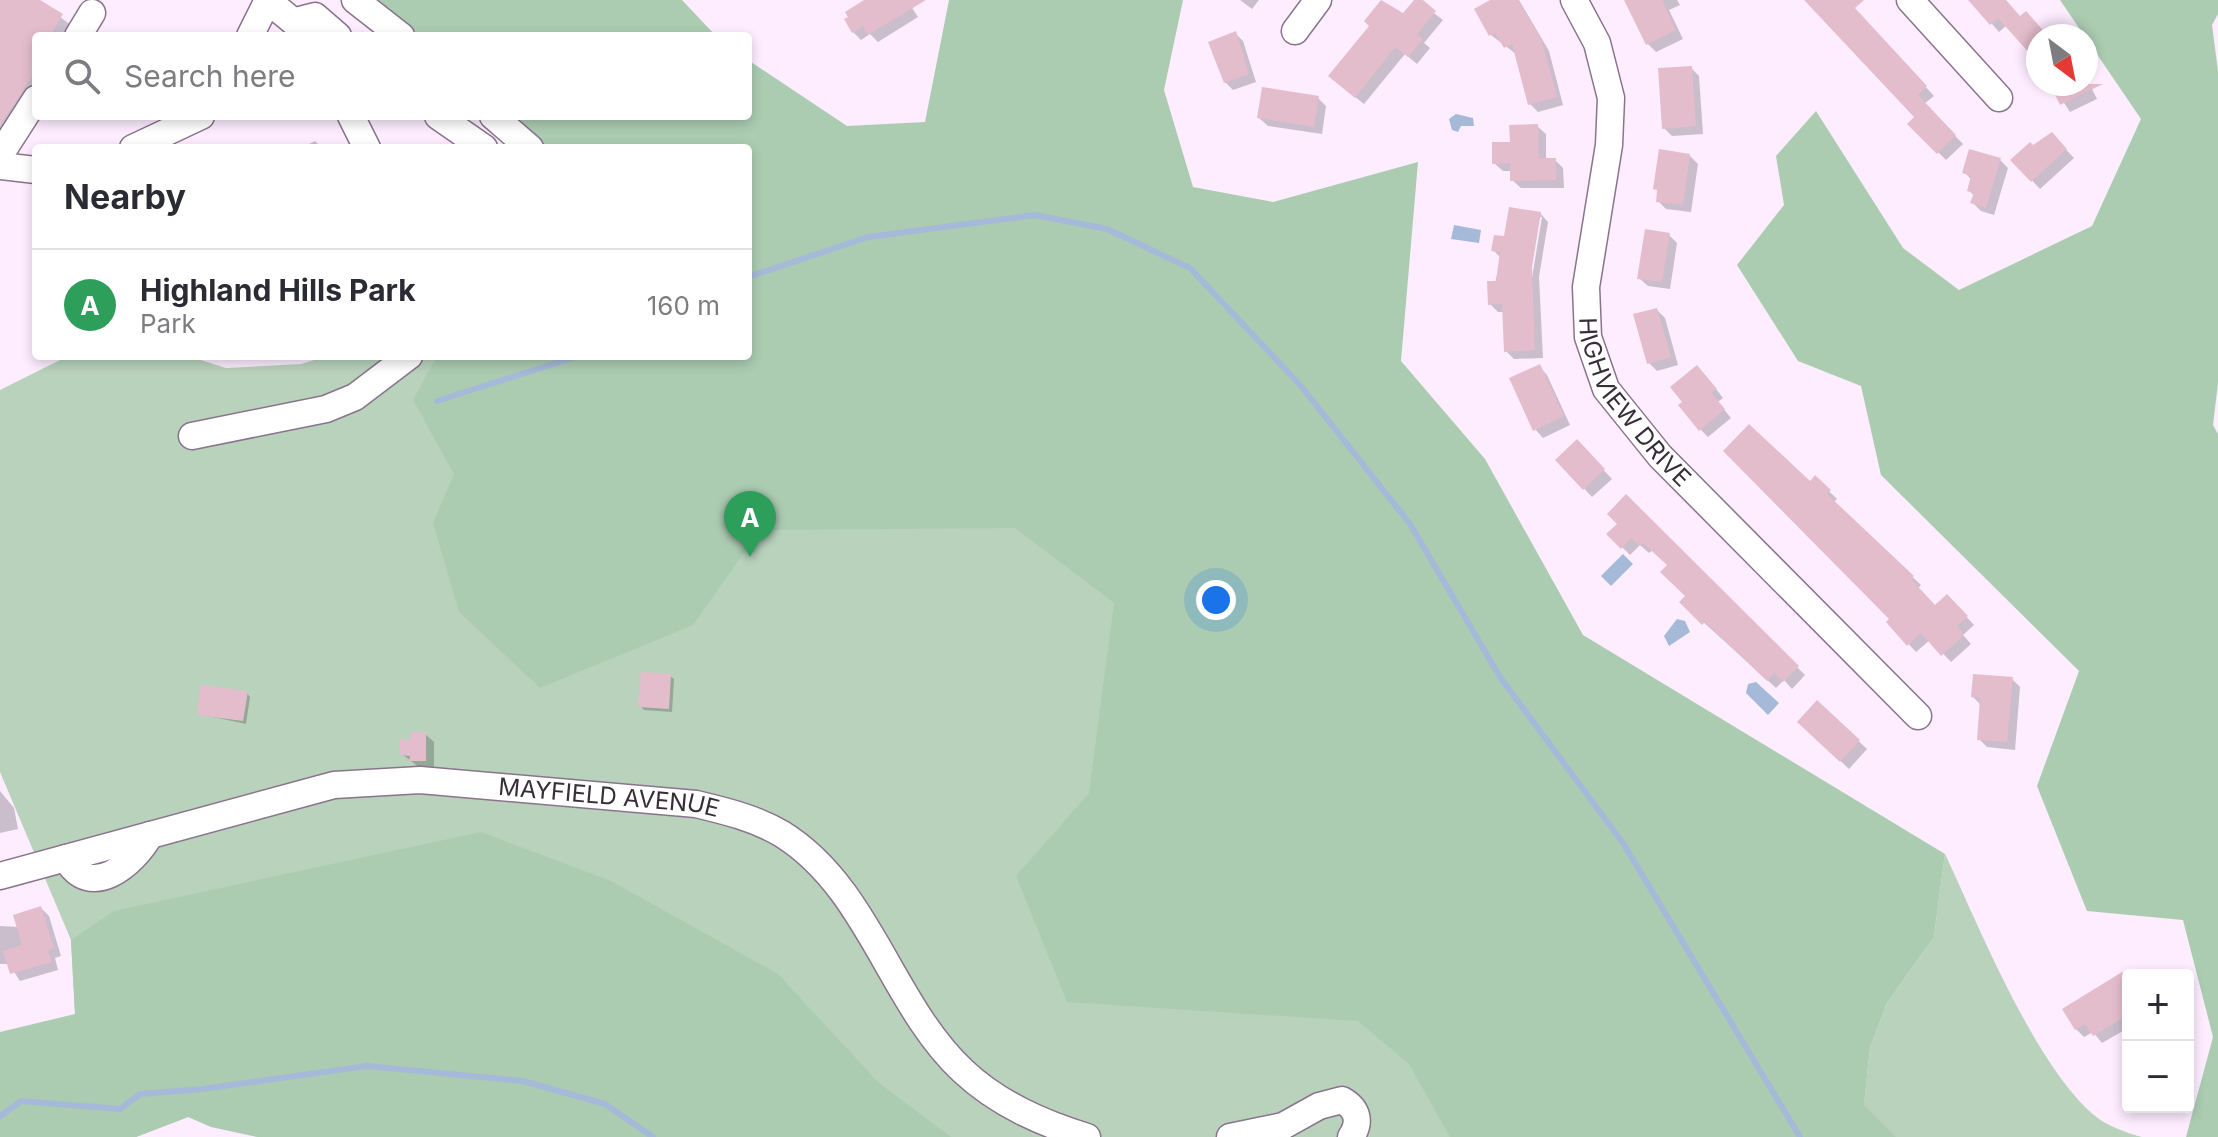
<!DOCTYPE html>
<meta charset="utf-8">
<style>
:root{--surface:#fff;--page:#f7f7f7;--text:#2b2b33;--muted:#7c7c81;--line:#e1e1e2;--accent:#2563eb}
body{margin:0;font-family:Inter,sans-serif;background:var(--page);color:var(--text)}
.controls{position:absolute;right:24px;bottom:24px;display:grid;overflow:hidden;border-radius:8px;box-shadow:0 4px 12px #0003}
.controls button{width:72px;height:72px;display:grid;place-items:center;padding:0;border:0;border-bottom:2px solid var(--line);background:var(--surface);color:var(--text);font:40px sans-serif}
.compass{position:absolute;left:2026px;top:24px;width:72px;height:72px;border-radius:50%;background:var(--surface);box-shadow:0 4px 12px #0003;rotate:148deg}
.you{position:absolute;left:1216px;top:600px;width:28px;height:28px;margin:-20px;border:6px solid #fff;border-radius:50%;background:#1a73e8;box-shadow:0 0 0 12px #1a73e833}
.badge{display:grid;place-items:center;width:52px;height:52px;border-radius:50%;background:var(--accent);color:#fff;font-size:26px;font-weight:700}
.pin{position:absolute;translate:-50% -66px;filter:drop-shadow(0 2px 4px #0008)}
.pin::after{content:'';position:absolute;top:42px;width:28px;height:24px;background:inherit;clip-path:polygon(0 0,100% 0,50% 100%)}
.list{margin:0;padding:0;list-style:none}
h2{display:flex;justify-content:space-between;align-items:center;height:104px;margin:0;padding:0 32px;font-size:34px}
h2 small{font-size:26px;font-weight:400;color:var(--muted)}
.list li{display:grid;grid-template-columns:52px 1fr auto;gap:24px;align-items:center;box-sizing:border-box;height:112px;padding:0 32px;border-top:2px solid var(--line)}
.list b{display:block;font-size:30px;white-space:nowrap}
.list p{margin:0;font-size:26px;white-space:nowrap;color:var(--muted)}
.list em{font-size:26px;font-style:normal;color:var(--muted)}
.icon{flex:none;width:44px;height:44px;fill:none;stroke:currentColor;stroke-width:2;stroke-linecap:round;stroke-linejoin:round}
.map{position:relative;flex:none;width:2218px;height:1137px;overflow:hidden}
.search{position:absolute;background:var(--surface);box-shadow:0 4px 12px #0003;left:32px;top:32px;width:720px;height:88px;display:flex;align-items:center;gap:20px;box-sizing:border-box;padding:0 28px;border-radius:8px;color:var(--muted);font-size:30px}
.panel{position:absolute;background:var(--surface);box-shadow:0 4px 12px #0003;left:32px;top:144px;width:720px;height:216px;border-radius:8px}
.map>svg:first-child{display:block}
.green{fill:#b8d2bc}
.forest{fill:#acccb2}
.water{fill:#a5b9d8}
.shadow{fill:#0003;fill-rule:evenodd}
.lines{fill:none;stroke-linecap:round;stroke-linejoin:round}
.stream{stroke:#a5b9d8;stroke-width:6}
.building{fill:#e4bdcd}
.minor-casing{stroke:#8a738d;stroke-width:29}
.minor{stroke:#fff;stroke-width:26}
.labels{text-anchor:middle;stroke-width:6;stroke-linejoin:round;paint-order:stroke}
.street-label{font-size:24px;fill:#382e3a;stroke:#fdedff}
</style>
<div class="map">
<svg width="2218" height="1137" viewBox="0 0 2218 1137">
<rect width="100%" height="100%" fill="#fdedff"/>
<!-- green -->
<path class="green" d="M 748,157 L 1864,1104 L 1870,1048 L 1887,1003 L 1934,937 L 1945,854 C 1978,924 2040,1079 2102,1121 C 2113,1128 2130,1134 2142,1137 L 363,1137 L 209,1109 L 136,1137 L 75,1014 L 71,940 L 0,772 L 0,390 L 68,356 L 188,356 L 226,368 L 301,364 L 327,356 L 748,356 Z"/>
<!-- forest -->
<path class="forest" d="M 373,0 L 682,0 L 716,36 L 420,36 Z
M 949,0 L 1183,0 L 1164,90 L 1193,187 L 1273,202 L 1418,162 L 1401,361 L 1485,459 L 1583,635 L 1945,854 L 1934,937 L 1887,1003 L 1870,1048 L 1864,1105 L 1896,1137 L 1450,1137 L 1409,1064 L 1358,1021 L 1067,1002 L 1016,876 L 1089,793 L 1114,603 L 1015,528 L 760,530 L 693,625 L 540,688 L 459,612 L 433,523 L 454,474 L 413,400 L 437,356 L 748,356 L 748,148 L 541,148 L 507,116 L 748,116 L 748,60 L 847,126 L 925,122 Z
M 2060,0 L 2218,0 L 2218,14 L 2212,25 L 2218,71 L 2218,383 L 2213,425 L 2218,434 L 2218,1137 L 2186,1137 L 2213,1037 L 2183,920 L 2087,911 L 2037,786 L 2079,671 L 1881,475 L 1861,386 L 1798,361 L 1737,265 L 1784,205 L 1776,156 L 1816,111 L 1903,248 L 1959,290 L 2092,226 L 2141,119 Z
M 481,832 L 611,881 L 778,974 L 879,1083 L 951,1137 L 257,1137 L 211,1127 L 188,1117 L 136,1137 L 0,1137 L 0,1032 L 75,1014 L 71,940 L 114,911 Z"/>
<!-- water -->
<path class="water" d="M 1456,114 L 1473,118 L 1474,126 L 1461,126 L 1458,132 L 1452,130 L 1449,119 Z
M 1454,225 L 1481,230 L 1479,243 L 1451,239 Z
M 1623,554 L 1633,564 L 1611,586 L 1601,576 Z
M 1677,619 L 1685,621 L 1690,632 L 1669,646 L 1664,636 Z
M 1756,682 L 1779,703 L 1768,715 L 1746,693 L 1748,684 Z"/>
<!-- shadow -->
<path class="shadow" d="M 0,0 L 37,0 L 75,28 L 70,36 L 36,36 L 36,102 L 0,142 Z
M 868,0 L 907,0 L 918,17 L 878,42 L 870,34 L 861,40 L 853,32 Z
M 1240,0 L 1259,0 L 1252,9 Z
M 1417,0 L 1443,20 L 1424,43 L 1430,48 L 1417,64 L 1405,54 L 1364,104 L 1339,84 Z
M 1494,0 L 1519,0 L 1549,51 L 1563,105 L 1538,112 L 1530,104 L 1516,54 L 1491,35 Z
M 1634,0 L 1677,0 L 1680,5 L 1669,10 L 1683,39 L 1656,52 L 1648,44 Z
M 1809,0 L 1846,0 L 1934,96 L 1924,104 L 1963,144 L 1946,160 L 1910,124 L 1917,117 Z
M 1971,0 L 2005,0 L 2021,18 L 2047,36 L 2038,36 L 2038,60 L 2007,25 L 1999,32 Z
M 1235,33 L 1243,41 L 1256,82 L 1233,90 L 1225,82 Z
M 1691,68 L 1699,76 L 1703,134 L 1672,136 L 1664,128 Z
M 2086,77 L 2097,99 L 2070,112 L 2052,84 L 2086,84 Z
M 1318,98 L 1326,106 L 1322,134 L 1268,126 L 1259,118 Z
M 1537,126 L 1546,134 L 1546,160 L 1555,160 L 1563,168 L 1564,188 L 1521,188 L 1512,180 L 1512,171 L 1503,171 L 1494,163 L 1512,144 Z
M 2052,135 L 2074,158 L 2040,189 L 2013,160 Z
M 315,141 L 322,148 L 301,148 Z
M 1690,156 L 1698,164 L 1691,212 L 1666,209 L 1658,201 L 1659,192 Z
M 2000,160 L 2008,168 L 1994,215 L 1981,211 L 1973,203 L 1975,196 L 1969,191 L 1972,180 L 1964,172 Z
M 1540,213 L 1548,222 L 1539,277 L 1543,358 L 1514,359 L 1506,351 L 1504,312 L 1498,312 L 1490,304 L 1501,258 L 1493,250 ZM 1538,217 L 1542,217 L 1532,278 L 1528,277 Z
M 1669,235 L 1677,243 L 1670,289 L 1648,286 L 1639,278 Z
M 1657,310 L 1665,318 L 1678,365 L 1657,371 L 1649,363 Z
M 1539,366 L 1547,375 L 1570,425 L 1543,438 L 1535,429 Z
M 1705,375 L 1723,398 L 1718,402 L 1731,418 L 1708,437 L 1700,429 Z
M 1577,442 L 1612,479 L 1592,497 L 1558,460 Z
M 1815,478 L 1837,499 L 1833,503 L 1921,585 L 1918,588 L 1935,607 L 1947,596 L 1974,625 L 1963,635 L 1971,644 L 1951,662 L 1930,640 L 1916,652 L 1888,622 L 1892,619 L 1810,484 Z
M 1627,497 L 1805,675 L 1792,689 L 1784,680 L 1776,688 L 1690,610 L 1688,596 L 1669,566 L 1653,550 L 1649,553 L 1640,545 L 1630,555 L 1609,534 L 1619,524 Z
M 670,676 L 674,679 L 672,712 L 644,710 L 640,706 Z
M 2012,679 L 2020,687 L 2015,750 L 1987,747 L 1979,739 L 1981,705 L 1973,697 Z
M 247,693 L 250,697 L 246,724 L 199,714 Z
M 1818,703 L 1867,749 L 1849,769 L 1799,722 Z
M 425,734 L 434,742 L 434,768 L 420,768 L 402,754 Z
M 0,791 L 14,808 L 18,829 L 0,833 Z
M 41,908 L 49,916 L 61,956 L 55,958 L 58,970 L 20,981 L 9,964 L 0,964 L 0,926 L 19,927 Z
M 2122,975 L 2128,981 L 2128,1028 L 2102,1043 L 2093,1032 L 2084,1037 L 2076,1029 Z"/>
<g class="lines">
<!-- stream -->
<path class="stream" d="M 748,277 L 868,237 L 1035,215 L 1107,229 L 1190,268 L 1301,386 L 1410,524 L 1500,677 L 1623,843 L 1800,1137
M 437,401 L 578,356
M 0,1116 L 21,1101 L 120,1109 L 140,1094 L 202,1089 L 367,1066 L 523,1081 L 605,1104 L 653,1137"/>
</g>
<!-- building -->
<path class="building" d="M 0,0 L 40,0 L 63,14 L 50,36 L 36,36 L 36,70 L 0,125 Z
M 864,0 L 926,0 L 868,35 L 863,26 L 852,33 L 844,19 L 848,17 L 845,12 Z
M 1381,0 L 1403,13 L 1414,0 L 1423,0 L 1436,11 L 1417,34 L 1423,39 L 1408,57 L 1395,47 L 1355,98 L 1328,76 L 1369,26 L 1364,21 Z
M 1490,0 L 1518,0 L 1542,41 L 1557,97 L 1528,105 L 1512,44 L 1504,48 L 1495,33 L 1489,36 L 1474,9 Z
M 1624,0 L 1662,0 L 1676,30 L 1646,45 Z
M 1804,0 L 1864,0 L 1855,8 L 1927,86 L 1918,95 L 1956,135 L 1937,154 L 1907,124 L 1914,117 Z
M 1968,0 L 2006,0 L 2020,16 L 2026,11 L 2048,36 L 2038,36 L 2038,63 L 1998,18 L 1990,25 Z
M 1236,31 L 1249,74 L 1224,83 L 1208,42 Z
M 1692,66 L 1696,126 L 1662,129 L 1658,68 Z
M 2050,84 L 2103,84 L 2060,105 Z
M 1262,87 L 1319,96 L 1314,127 L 1257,118 Z
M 1538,124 L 1539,158 L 1556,158 L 1556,180 L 1510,181 L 1510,163 L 1492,164 L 1492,142 L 1510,142 L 1509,125 Z
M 2052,132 L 2067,149 L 2031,182 L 2010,160 L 2030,142 L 2033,145 Z
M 1659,149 L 1690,154 L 1683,205 L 1656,202 L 1657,190 L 1653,189 Z
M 1969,149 L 2001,158 L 1986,208 L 1970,203 L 1974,193 L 1967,191 L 1971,176 L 1962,173 Z
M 1509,207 L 1541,212 L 1532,267 L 1535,350 L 1504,352 L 1502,304 L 1488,305 L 1487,281 L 1496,281 L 1500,252 L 1491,251 L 1494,235 L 1504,236 Z
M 1645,229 L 1670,233 L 1662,282 L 1637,279 Z
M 1657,308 L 1671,357 L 1647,364 L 1633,314 Z
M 1540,364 L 1564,416 L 1533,431 L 1509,378 Z
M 1697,365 L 1717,389 L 1711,393 L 1725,409 L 1699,431 L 1678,405 L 1682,402 L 1670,387 Z
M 1749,424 L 1810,481 L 1815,475 L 1831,490 L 1827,494 L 1914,576 L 1911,579 L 1935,605 L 1947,594 L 1968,616 L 1957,626 L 1964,635 L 1941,656 L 1921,633 L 1907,646 L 1886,622 L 1889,619 L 1723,451 Z
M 1577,439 L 1605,469 L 1583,490 L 1555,460 Z
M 1626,494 L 1799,666 L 1783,682 L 1774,673 L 1767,681 L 1705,622 L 1702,625 L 1679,602 L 1685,596 L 1660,572 L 1667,565 L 1643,543 L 1640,546 L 1631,538 L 1621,549 L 1606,534 L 1617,524 L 1607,514 Z
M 641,672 L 671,674 L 669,709 L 638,707 Z
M 1973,674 L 2013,677 L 2007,742 L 1977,740 L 1980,698 L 1971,697 Z
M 201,685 L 248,691 L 243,721 L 197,715 Z
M 1817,700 L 1860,740 L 1840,762 L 1797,722 Z
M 411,732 L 426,732 L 426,761 L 409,761 L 410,756 L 400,755 L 400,739 L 410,740 Z
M 41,906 L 54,948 L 48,950 L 52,962 L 10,974 L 3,951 L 22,945 L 13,915 Z
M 2122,972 L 2128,982 L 2128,1015 L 2093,1036 L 2085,1024 L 2075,1030 L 2062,1009 Z"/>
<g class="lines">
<defs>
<g id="minor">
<path d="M 267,0 L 311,36"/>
<path d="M 355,0 L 401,36"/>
<path id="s1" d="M 1574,0 L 1597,43 L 1611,98 L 1609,145 L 1586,287 L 1588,337 L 1606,389 L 1660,456 L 1918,716"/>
<path d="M 1910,0 L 1999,98"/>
<path d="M 296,21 L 315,16 L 338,36"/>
<path d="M 1295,31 L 1318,0"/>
<path d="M 78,36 L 92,13"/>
<path d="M 250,36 L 268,0"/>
<path d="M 351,116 L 367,148"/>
<path d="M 438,116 L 484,148"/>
<path d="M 493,116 L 530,148"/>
<path d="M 133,148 L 201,116"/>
<path d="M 0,155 L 36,99"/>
<path d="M 0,166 L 36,170"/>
<path d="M 192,436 L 326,409 L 355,397 L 409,356"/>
<path d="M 66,858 C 90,902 134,864 150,835"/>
<path id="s2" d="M 0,876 L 334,785 L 420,780 L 696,804 C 725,811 755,818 782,834 C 869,888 891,1004 963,1071 C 998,1104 1042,1123 1087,1137"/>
<path d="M 1230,1137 L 1283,1126 L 1319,1106 L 1342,1100 C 1358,1109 1361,1122 1351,1137"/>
</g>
</defs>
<!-- minor casing -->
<use href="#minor" class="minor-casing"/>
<!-- minor -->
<use href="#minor" class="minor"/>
</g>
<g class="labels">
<!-- street labels -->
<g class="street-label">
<text dy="8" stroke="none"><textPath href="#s1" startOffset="426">HIGHVIEW DRIVE</textPath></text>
<text dy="8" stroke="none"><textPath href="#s2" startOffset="622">MAYFIELD AVENUE</textPath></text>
</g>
</g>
</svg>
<div class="controls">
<button>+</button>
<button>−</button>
</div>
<svg class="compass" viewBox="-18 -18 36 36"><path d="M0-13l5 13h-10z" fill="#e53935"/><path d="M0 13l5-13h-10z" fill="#7c7c81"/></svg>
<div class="you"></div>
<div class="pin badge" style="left:750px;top:557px;background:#2e9e5b">A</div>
<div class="search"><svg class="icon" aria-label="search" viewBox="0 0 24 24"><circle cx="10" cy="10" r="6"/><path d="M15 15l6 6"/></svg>Search here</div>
<section class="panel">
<h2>Nearby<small></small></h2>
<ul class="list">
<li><span class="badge" style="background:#2e9e5b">A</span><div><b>Highland Hills Park</b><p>Park</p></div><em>160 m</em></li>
</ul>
</section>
</div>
